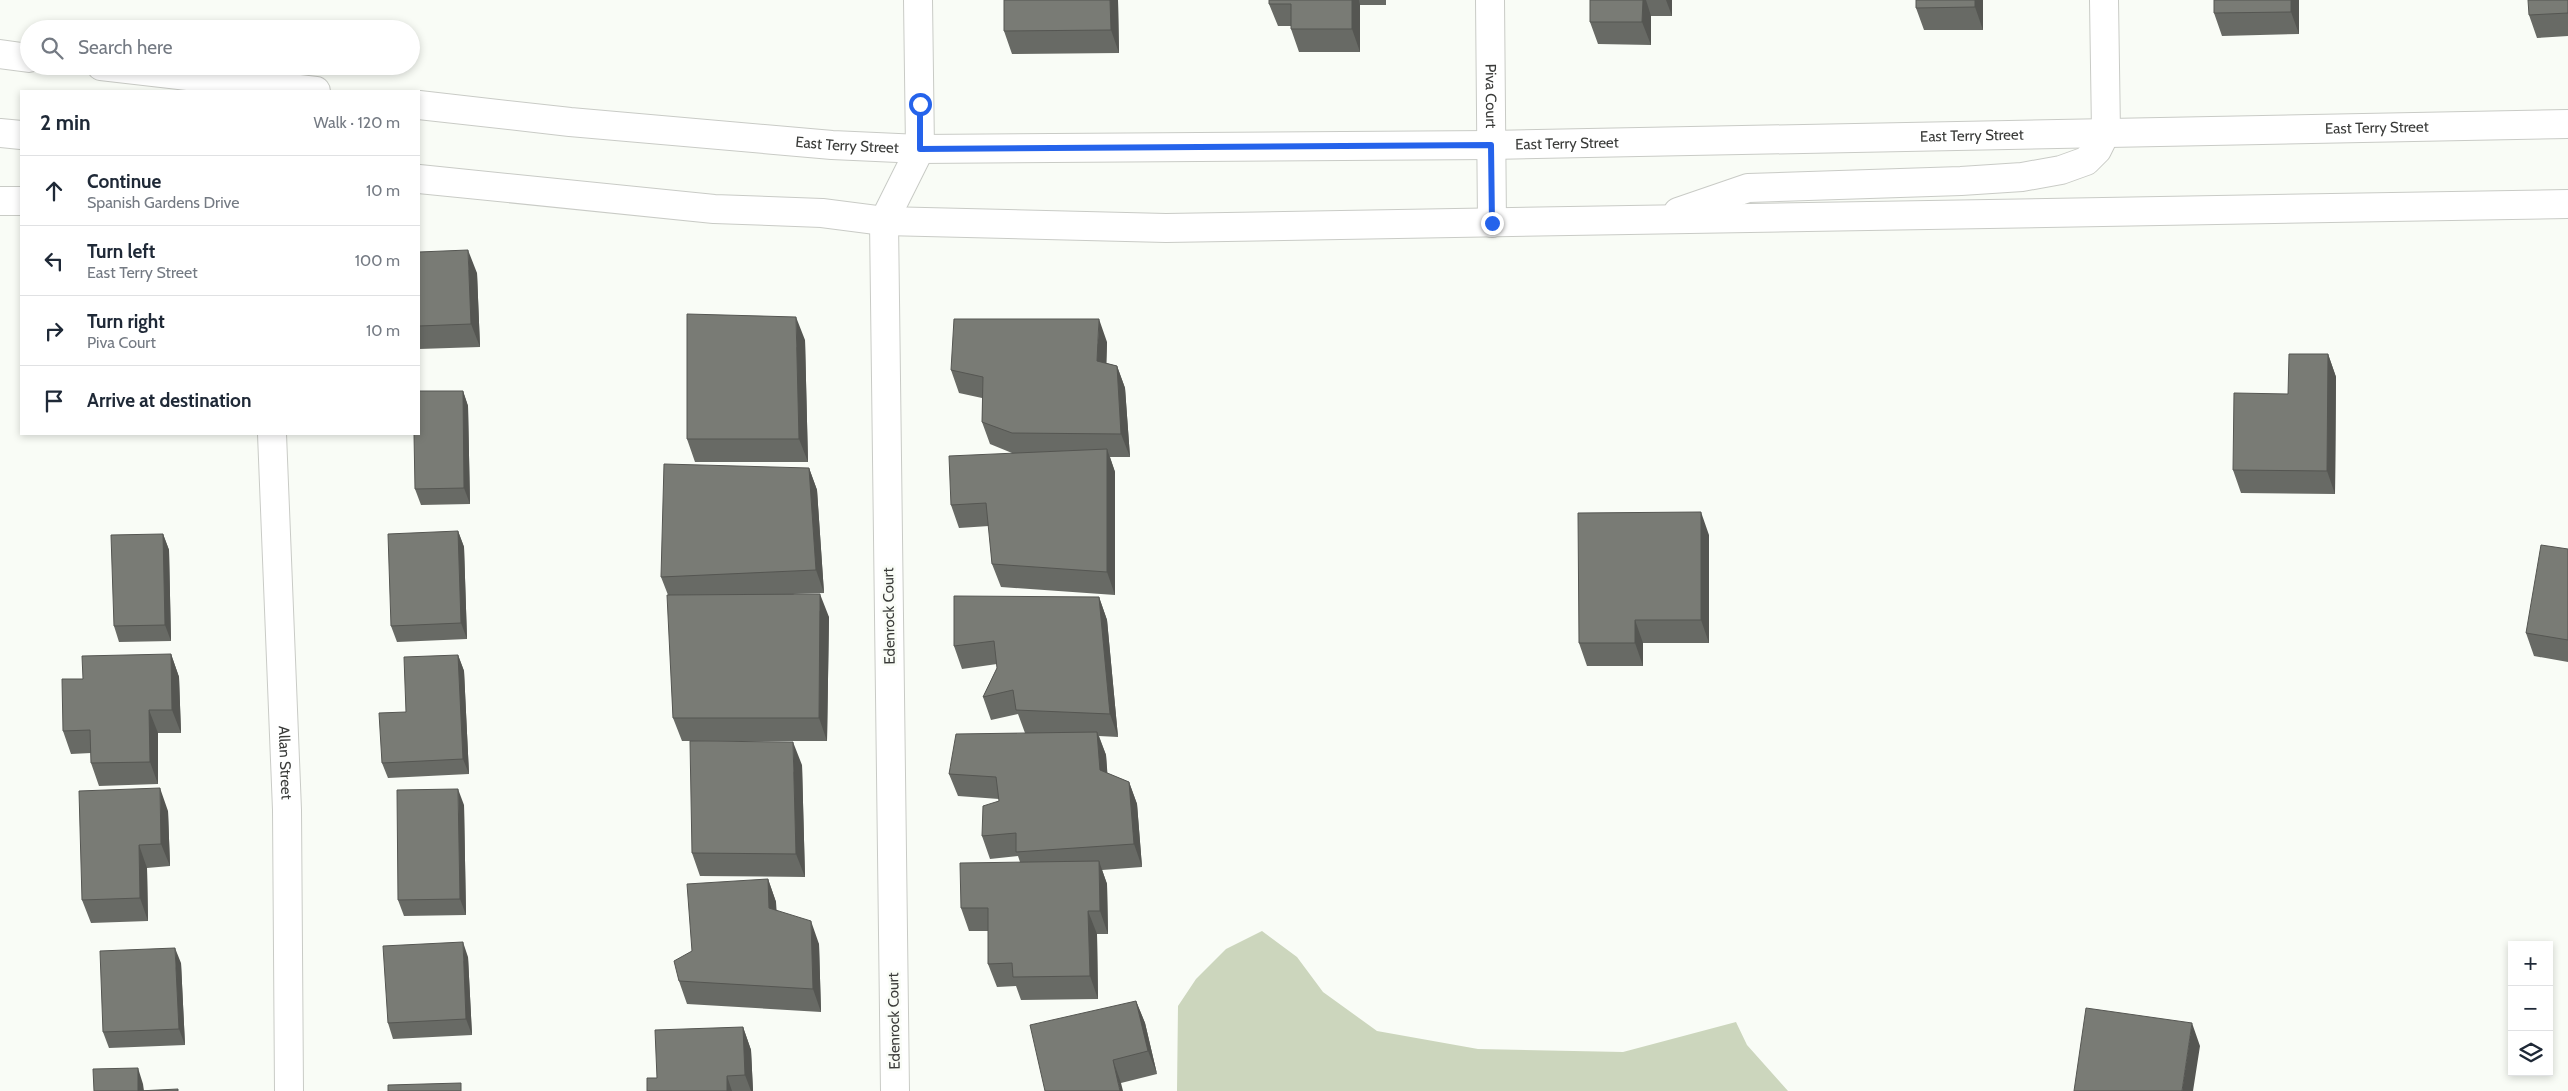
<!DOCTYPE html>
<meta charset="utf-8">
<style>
:root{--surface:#fff;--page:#f2f2f3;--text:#1f2937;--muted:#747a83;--line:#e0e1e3}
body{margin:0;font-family:Cabin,sans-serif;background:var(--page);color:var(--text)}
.controls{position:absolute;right:15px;bottom:15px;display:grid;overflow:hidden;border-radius:0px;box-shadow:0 2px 8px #0003}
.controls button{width:45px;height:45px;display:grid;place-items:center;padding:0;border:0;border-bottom:1px solid var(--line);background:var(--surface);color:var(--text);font:25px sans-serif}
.stop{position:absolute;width:15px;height:15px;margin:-11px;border:4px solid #2563eb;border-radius:50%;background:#fff}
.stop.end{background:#2563eb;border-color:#fff;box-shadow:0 1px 5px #0008}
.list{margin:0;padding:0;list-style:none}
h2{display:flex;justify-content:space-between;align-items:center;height:65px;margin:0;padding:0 20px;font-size:21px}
h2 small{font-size:16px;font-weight:400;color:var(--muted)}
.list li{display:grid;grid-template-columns:32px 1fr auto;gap:15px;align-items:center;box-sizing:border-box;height:70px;padding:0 20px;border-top:1px solid var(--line)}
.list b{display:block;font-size:19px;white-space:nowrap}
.list p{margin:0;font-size:16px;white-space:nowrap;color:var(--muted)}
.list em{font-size:16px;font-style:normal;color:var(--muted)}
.icon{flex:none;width:28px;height:28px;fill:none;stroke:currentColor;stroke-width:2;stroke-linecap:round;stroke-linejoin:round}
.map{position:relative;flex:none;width:2568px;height:1091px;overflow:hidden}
.search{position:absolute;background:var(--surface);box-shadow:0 2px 8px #0003;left:20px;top:20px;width:400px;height:55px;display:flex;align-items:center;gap:12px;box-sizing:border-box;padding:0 18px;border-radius:28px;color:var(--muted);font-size:19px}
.panel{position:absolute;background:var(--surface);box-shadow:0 2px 8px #0003;left:20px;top:90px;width:400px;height:345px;border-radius:0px}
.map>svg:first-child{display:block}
.green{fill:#ccd6bd}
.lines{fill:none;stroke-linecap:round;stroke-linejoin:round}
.minor-casing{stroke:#c9cbc6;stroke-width:30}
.tertiary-casing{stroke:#c9cbc6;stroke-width:30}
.minor{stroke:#fff;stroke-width:28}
.tertiary{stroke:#fff;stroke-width:28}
.wall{fill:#686a65}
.shaded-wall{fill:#555652}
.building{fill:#797b75;stroke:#555652}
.route{stroke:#2563eb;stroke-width:6}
.labels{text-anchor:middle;stroke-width:5;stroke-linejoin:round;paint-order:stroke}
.street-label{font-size:15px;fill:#3a3b39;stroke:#f9fcf6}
</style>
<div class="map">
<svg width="2568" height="1091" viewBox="0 0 2568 1091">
<rect width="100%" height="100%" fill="#f9fcf6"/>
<!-- green -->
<path class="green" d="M 1262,931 L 1297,957 L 1323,992 L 1377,1031 L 1478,1049 L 1623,1052 L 1736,1022 L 1747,1045 L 1788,1091 L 1177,1091 L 1178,1006 L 1196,979 L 1226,949 Z"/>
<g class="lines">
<defs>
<g id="minor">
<path id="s1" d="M 1490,0 L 1492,223"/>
<path d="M 2104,0 L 2106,132"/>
<path d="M 0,201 L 21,201"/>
<path id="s2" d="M 272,434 L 287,810 L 289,1091"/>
<path d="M 895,1091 L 884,221 L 920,149 L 918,0"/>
</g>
<g id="tertiary">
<path d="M 0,54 L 29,58"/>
<path d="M 101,66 L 316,91"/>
<path id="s3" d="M 419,105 L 570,122 L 832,145 L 920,149 L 1491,145 L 2568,124"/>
<path d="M 0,133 L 21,135"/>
<path d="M 419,179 L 714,209 L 822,213 L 884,221 L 1166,228 L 2568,204"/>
<path d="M 1678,212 L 1748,188 L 1961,181 L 2022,177 L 2061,170 L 2086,161 L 2097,150 L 2106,132"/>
</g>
</defs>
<!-- minor casing -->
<use href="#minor" class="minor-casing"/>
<!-- tertiary casing -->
<use href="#tertiary" class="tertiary-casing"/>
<!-- minor -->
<use href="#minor" class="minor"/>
<!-- tertiary -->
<use href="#tertiary" class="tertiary"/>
</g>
<!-- wall -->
<path class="wall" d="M 1118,0 L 1119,53 L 1012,54 L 1004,31 Z
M 1269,0 L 1386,0 L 1386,5 L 1360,5 L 1360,52 L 1299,52 L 1291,29 L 1291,26 L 1278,26 L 1269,4 Z
M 1590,0 L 1672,0 L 1672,16 L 1651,16 L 1651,45 L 1598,44 L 1590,22 Z
M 1916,0 L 1983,0 L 1983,30 L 1924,30 L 1916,8 Z
M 2299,0 L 2299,34 L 2222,36 L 2214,13 Z
M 2568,0 L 2568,36 L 2537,38 L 2529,15 Z
M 419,252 L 477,273 L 480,347 L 419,349 Z
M 805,340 L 808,462 L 695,462 L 687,439 Z
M 1107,342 L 1106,363 L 1117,366 L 1125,388 L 1130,457 L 1110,457 L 1115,472 L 1115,595 L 1001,587 L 992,564 L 989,526 L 959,528 L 951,505 L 1012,453 L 990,444 L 982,422 L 982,398 L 959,393 L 951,370 Z
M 2328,354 L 2336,377 L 2335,494 L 2241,493 L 2233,470 L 2288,394 Z
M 463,391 L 468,406 L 470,504 L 421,505 L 415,489 Z
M 809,468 L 817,490 L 824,593 L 793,594 L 829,617 L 827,741 L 682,741 L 673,718 L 668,595 L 661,577 Z
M 458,531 L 464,547 L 467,639 L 397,642 L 391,626 Z
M 163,534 L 169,550 L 171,641 L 119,642 L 114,626 Z
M 1709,535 L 1709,643 L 1643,643 L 1643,666 L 1587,666 L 1579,643 Z
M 2568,549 L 2568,662 L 2534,656 L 2526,633 Z
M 1099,597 L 1107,620 L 1118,737 L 1099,736 L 1106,755 L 1107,773 L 1129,782 L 1137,804 L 1142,867 L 1102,870 L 1107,884 L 1108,934 L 1097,934 L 1098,999 L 1021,1000 L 1016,986 L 997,987 L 988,964 L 988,931 L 969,931 L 961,908 L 1020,862 L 1018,856 L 990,859 L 982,836 L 999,801 L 999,799 L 958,796 L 949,774 L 1025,733 L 1018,714 L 991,720 L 983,697 L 997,668 L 997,664 L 962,669 L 954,646 Z
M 171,654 L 179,677 L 181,733 L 158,733 L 158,784 L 99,786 L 91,763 L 91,753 L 71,754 L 63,731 Z
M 458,655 L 464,671 L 469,774 L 388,778 L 382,763 L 406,712 Z
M 802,765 L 805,877 L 700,876 L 692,853 Z
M 464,805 L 466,915 L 404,916 L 398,900 Z
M 168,811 L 170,866 L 147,868 L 148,921 L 91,923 L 82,900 Z
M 768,879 L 776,902 L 776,910 L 819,944 L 821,1012 L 687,1004 L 679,981 L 692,951 Z
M 468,957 L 472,1035 L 393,1039 L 388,1023 Z
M 181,963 L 185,1045 L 109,1048 L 103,1032 Z
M 1136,1001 L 1145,1023 L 1157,1074 L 1121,1083 L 1045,1091 Z
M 743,1027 L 751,1050 L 753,1091 L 647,1091 L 657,1078 Z"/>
<!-- shaded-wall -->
<path class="shaded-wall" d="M 1110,0 L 1118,0 L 1119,53 L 1111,30 Z
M 1352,0 L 1359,0 L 1360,5 L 1360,52 L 1352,29 Z
M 1643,0 L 1646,0 L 1651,16 L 1651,45 L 1642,22 Z
M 1666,0 L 1672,0 L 1672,16 Z
M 1975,0 L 1983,0 L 1983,30 L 1975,7 Z
M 2291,0 L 2299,0 L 2299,34 L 2291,12 Z
M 468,250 L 477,273 L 480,347 L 471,324 Z
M 796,317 L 805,340 L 808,462 L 799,439 Z
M 1099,319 L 1107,342 L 1106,384 L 1097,361 Z
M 2328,354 L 2336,377 L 2335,494 L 2327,471 Z
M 1117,366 L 1125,388 L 1130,457 L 1121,434 Z
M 463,391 L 468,406 L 470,504 L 464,488 Z
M 1107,449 L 1115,472 L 1115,595 L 1107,572 Z
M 809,468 L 817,490 L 824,593 L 816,570 Z
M 1701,512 L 1709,535 L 1709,643 L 1701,620 Z
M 458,531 L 464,547 L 467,639 L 461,623 Z
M 163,534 L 169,550 L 171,641 L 165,625 Z
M 820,594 L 829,617 L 827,741 L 819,718 Z
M 1099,597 L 1107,620 L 1118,737 L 1110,714 Z
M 1635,620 L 1643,643 L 1643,666 L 1635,643 Z
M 171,654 L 179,677 L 181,733 L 172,710 Z
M 458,655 L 464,671 L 469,774 L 463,759 Z
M 149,710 L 158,733 L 158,784 L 150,762 Z
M 1097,732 L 1106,755 L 1109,793 L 1100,770 Z
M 793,742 L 802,765 L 805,877 L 796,854 Z
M 1129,782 L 1137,804 L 1142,867 L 1134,844 Z
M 160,788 L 168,811 L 170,866 L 161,844 Z
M 458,789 L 464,805 L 466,915 L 460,899 Z
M 139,845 L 147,868 L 148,921 L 140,898 Z
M 1099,861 L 1107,884 L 1108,934 L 1100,911 Z
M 768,879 L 776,902 L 778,931 L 769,908 Z
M 1088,911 L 1097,934 L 1098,999 L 1090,976 Z
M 811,921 L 819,944 L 821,1012 L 813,989 Z
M 463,942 L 468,957 L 472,1035 L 466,1019 Z
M 175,948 L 181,963 L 185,1045 L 179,1029 Z
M 1136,1001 L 1145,1023 L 1157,1074 L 1148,1051 Z
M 2192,1023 L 2200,1046 L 2193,1091 L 2182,1091 Z
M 743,1027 L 751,1050 L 753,1091 L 751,1091 L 745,1075 Z
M 1113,1060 L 1121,1083 L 1123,1091 L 1120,1091 Z
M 138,1068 L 143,1084 L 144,1091 L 138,1091 Z
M 727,1076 L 732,1091 L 727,1091 Z"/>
<!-- building -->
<path class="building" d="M 1004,0 L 1110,0 L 1111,30 L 1004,31 Z
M 1269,0 L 1352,0 L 1352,29 L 1291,29 L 1291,4 L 1269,4 Z
M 1590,0 L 1643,0 L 1642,22 L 1590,22 Z
M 1916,0 L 1975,0 L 1975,7 L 1916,8 Z
M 2214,0 L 2291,0 L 2291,12 L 2214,13 Z
M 2528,0 L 2568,0 L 2568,13 L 2529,15 Z
M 468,250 L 471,324 L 419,326 L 419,252 Z
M 687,314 L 796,317 L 799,439 L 687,439 Z
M 954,319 L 1099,319 L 1097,361 L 1117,366 L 1121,434 L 1012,433 L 982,422 L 983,377 L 951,370 Z
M 2289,354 L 2328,354 L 2327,471 L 2233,470 L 2234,393 L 2288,394 Z
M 419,391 L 463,391 L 464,488 L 415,489 L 414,434 L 419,434 Z
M 1107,449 L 1107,572 L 992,564 L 986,503 L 951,505 L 949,456 Z
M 664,464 L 809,468 L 816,570 L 661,577 Z
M 1701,512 L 1701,620 L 1635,620 L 1635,643 L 1579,643 L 1578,513 Z
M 458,531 L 461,623 L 391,626 L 388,534 Z
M 163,534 L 165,625 L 114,626 L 111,535 Z
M 2541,545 L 2568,549 L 2568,640 L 2526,633 Z
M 820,594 L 819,718 L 673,718 L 667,595 Z
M 954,596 L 1099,597 L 1110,714 L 1016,710 L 1013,690 L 983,697 L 997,668 L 994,641 L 954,646 Z
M 171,654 L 172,710 L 149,710 L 150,762 L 91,763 L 90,730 L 63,731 L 62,679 L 83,679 L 82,656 Z
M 458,655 L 463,759 L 382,763 L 379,713 L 406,712 L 404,657 Z
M 1097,732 L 1100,770 L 1129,782 L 1134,844 L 1016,852 L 1016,833 L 982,836 L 983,806 L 999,801 L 996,777 L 949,774 L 956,734 Z
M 690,741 L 793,742 L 796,854 L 692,853 Z
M 160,788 L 161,844 L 139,845 L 140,898 L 82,900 L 79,791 Z
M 458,789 L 460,899 L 398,900 L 397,790 Z
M 1099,861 L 1100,911 L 1088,911 L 1090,976 L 1013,977 L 1012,963 L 988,964 L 988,908 L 961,908 L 960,863 Z
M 768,879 L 769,908 L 811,921 L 813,989 L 679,981 L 674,961 L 692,951 L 687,884 Z
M 463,942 L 466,1019 L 388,1023 L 383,946 Z
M 175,948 L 179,1029 L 103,1032 L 100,951 Z
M 1136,1001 L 1148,1051 L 1113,1060 L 1120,1091 L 1045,1091 L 1030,1025 Z
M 2086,1008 L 2192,1023 L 2182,1091 L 2074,1091 Z
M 743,1027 L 745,1075 L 727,1076 L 727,1091 L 647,1091 L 647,1078 L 657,1078 L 655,1030 Z
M 138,1068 L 138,1091 L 178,1089 L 178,1091 L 94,1091 L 93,1069 Z
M 461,1083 L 461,1091 L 388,1091 L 388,1085 Z"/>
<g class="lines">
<!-- route -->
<path class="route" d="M 920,104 L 920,149 L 1491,145 L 1492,223"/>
</g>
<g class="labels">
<!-- street labels -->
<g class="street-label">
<text dy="5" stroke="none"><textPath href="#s1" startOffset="96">Piva Court</textPath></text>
<text dy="5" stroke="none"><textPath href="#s3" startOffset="1960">East Terry Street</textPath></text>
<text dy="5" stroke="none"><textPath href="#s3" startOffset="1555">East Terry Street</textPath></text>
<text dy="5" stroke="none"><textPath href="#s3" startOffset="1150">East Terry Street</textPath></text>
<text dy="5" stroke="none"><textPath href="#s3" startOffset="430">East Terry Street</textPath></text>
<text transform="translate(889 616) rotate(-91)" y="5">Edenrock Court</text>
<text dy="5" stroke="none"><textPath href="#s2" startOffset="329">Allan Street</textPath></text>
<text transform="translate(894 1021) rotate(-91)" y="5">Edenrock Court</text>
</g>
</g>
</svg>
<div class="controls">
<button>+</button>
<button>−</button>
<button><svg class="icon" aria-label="layers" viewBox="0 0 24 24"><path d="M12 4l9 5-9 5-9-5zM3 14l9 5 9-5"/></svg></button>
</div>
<div class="stop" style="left:920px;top:104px"></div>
<div class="stop end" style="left:1492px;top:223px"></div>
<div class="search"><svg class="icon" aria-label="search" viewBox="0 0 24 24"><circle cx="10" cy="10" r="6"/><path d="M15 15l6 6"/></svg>Search here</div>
<section class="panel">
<h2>2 min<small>Walk · 120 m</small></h2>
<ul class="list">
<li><svg class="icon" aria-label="ahead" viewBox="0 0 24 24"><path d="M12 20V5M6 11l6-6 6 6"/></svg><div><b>Continue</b><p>Spanish Gardens Drive</p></div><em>10 m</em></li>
<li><svg class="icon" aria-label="left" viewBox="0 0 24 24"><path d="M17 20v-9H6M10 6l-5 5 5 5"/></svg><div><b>Turn left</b><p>East Terry Street</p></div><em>100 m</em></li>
<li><svg class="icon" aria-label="right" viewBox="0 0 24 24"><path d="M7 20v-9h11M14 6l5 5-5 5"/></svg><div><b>Turn right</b><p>Piva Court</p></div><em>10 m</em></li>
<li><svg class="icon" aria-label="arrive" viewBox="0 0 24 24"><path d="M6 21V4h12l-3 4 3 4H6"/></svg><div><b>Arrive at destination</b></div></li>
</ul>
</section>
</div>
